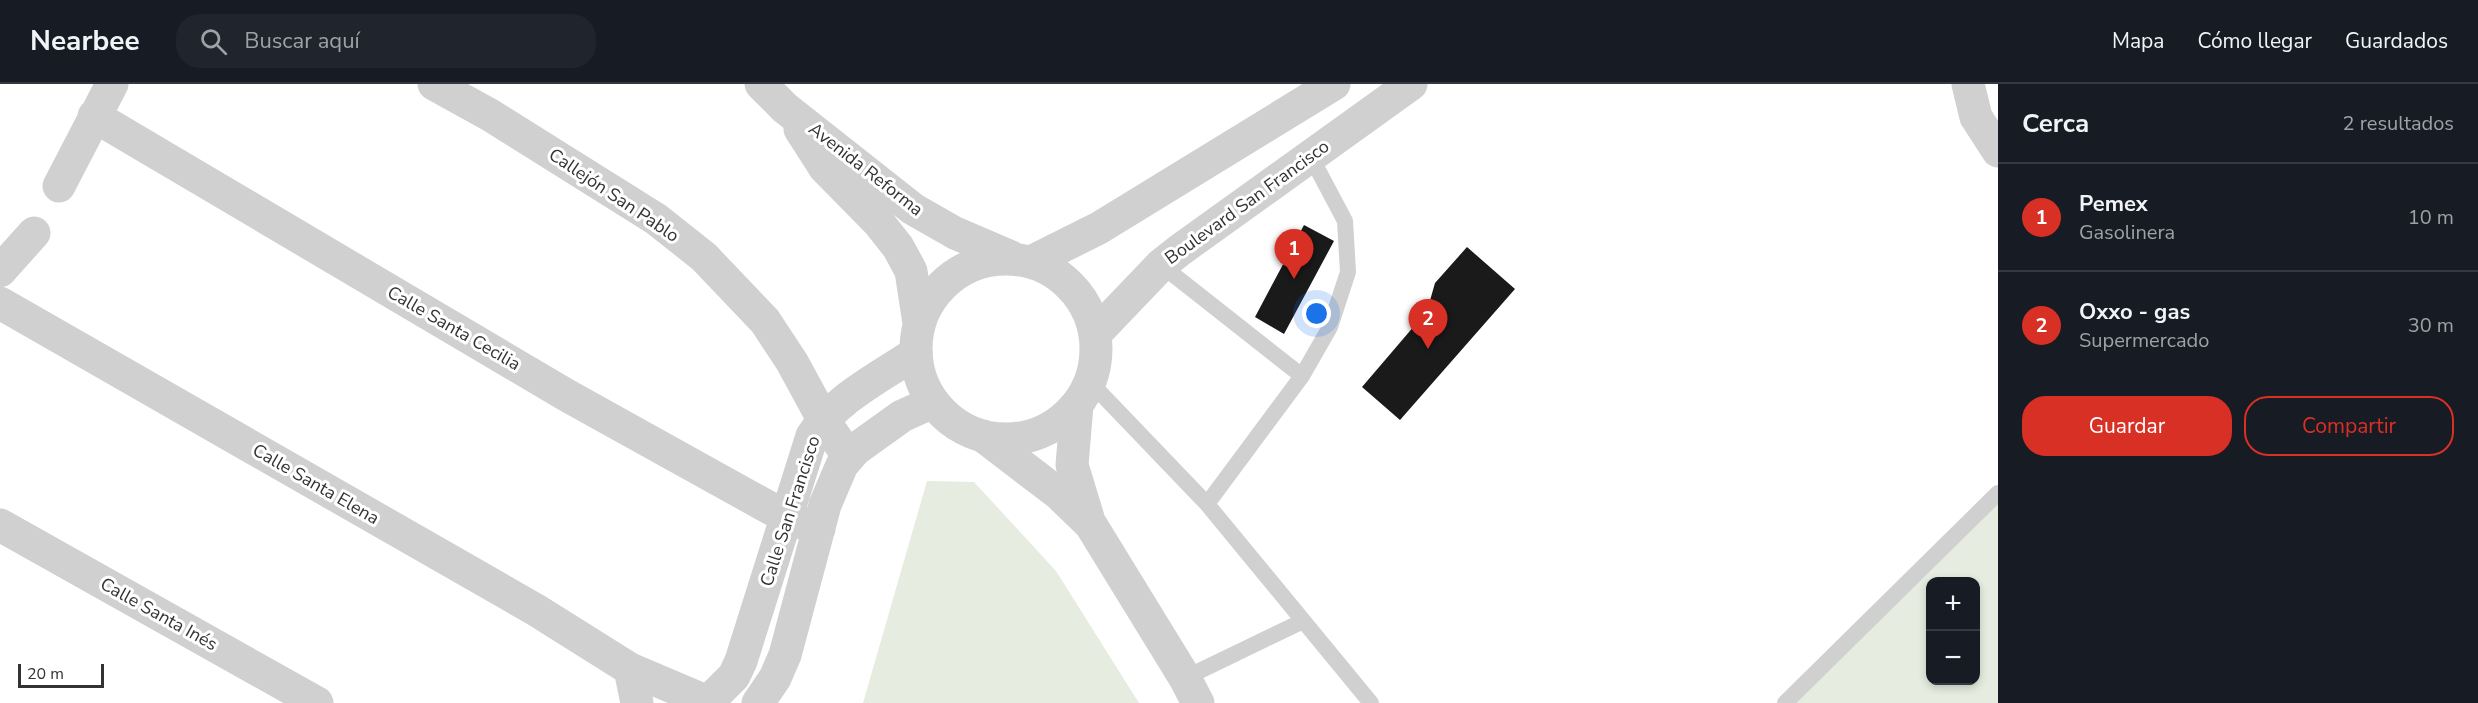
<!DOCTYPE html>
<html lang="es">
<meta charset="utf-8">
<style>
:root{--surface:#171b24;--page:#20242c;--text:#f1f3f6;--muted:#9ea1a6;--line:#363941;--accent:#d93025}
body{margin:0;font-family:"Nunito Sans",sans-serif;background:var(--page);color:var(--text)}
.controls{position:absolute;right:18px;bottom:18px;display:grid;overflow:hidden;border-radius:12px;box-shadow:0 3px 9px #0003}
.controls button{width:54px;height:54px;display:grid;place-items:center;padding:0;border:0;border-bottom:2px solid var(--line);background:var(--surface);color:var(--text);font:30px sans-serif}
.scale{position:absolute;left:18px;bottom:15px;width:86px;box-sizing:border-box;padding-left:6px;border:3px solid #333;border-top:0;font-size:16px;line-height:21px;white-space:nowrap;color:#333;-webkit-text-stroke:4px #fff;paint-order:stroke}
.you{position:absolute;left:1317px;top:230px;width:21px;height:21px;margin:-15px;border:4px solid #fff;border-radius:50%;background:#1a73e8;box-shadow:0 0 0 9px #1a73e833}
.badge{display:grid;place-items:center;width:39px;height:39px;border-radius:50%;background:var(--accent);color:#fff;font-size:20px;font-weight:700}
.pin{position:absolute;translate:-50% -50px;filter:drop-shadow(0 2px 3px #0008)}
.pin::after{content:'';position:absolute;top:32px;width:21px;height:18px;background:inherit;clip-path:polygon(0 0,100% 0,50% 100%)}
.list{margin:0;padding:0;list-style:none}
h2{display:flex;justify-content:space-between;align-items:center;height:78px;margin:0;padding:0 24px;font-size:26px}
h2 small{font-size:20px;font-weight:400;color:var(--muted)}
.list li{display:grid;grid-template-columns:39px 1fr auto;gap:18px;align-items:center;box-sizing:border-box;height:108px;padding:0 24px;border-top:2px solid var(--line)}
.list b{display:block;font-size:22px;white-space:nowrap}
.list p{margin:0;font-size:20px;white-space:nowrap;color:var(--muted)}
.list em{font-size:20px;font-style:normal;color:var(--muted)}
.actions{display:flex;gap:12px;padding:18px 24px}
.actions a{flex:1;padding:14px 0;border:2px solid var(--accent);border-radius:24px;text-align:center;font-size:21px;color:var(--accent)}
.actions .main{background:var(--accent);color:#fff}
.icon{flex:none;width:33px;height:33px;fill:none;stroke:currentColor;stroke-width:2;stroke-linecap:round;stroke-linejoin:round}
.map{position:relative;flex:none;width:1998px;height:619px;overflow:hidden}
header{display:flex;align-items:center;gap:36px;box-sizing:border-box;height:84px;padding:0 30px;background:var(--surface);border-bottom:2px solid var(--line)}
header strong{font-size:28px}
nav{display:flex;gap:33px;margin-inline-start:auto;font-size:21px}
.search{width:420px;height:54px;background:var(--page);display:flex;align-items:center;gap:15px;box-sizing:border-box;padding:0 21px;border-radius:24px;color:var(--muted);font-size:22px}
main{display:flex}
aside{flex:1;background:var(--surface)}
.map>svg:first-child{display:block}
.green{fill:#e6ecdf;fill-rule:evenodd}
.building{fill:#1a1a1a}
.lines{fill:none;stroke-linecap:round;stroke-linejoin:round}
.service{stroke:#d0d0d0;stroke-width:16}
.minor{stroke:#d0d0d0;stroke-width:33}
.tertiary{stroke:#d0d0d0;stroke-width:33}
.labels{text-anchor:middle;stroke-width:6;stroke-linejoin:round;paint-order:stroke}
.street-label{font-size:18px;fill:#333;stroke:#fff}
</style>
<header>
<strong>Nearbee</strong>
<div class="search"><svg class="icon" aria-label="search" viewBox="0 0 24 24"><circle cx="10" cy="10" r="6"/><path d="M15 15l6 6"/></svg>Buscar aquí</div>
<nav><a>Mapa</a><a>Cómo llegar</a><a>Guardados</a></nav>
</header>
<main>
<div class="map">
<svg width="1998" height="619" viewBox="0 0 1998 619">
<rect width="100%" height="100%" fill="#fff"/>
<!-- green -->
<path class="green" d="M 927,397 L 974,398 L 1056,487 L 1139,619 L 863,619 Z
M 1998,403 L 1998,619 L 1791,619 ZM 1930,498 L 1976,498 L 1976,596 L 1930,596 Z"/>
<!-- building -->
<path class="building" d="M 1304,141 L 1334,157 L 1284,250 L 1255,233 Z
M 1467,163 L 1515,205 L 1400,336 L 1362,303 L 1427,227 L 1435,199 Z"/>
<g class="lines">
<!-- service -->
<path class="service" d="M 1161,181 L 1302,292
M 1090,298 L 1207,420 L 1371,619
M 1207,420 L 1302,292 L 1330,243 L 1348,188 L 1345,137 L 1310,71
M 1185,594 L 1303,537
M 1785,619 L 1998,409"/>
<!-- minor -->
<path class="minor" d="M 434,0 L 490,31 L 656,135 L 704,173 L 765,237 L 792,278 L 823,335 L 848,372
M 1968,0 L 1976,33 L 1998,67
M 94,32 L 568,312 L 786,433 L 819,445
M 59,102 L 112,0
M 0,187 L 34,149
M 0,219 L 536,526 L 630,585 L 710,619
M 1077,321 L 1072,381 L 1089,437
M 983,352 L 1059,410 L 1091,441 L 1185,594 L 1198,619
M 0,441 L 317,619
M 630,585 L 637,619
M 707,619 L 734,592 L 741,577 L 812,352 C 835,315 880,293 916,269
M 758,619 L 775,594 L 785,571 L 825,421 L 842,381 L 856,365 L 902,332 L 933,318"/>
<!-- tertiary -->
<path class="tertiary" d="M 761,0 L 785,24 L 913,125 L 955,149 L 1011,173
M 800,45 L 825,84 L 879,139 L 898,163 L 911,187 L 919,239
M916 265a90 90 0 1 1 180 0a90 90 0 1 1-180 0Z
M 1031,178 L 1099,144 L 1334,0
M 1095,250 L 1161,181 L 1180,166 L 1411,0"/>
</g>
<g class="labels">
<!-- street labels -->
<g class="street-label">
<text transform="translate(866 85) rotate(38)" y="6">Avenida Reforma</text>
<text transform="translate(614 111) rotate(34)" y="6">Callejón San Pablo</text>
<text transform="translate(1247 118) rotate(-36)" y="6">Boulevard San Francisco</text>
<text transform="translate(454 244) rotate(30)" y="6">Calle Santa Cecilia</text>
<text transform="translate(316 400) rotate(30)" y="6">Calle Santa Elena</text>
<text transform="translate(790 427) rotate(-72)" y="6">Calle San Francisco</text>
<text transform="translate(159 530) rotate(29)" y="6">Calle Santa Inés</text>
</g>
</g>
</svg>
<div class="controls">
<button>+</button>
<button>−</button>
</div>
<div class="scale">20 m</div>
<div class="you"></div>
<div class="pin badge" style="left:1294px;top:195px">1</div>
<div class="pin badge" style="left:1428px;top:265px">2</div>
</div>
<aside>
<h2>Cerca<small>2 resultados</small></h2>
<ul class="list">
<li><span class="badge">1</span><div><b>Pemex</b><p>Gasolinera</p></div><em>10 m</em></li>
<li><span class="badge">2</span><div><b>Oxxo - gas</b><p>Supermercado</p></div><em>30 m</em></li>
</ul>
<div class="actions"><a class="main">Guardar</a><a>Compartir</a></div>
</aside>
</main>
